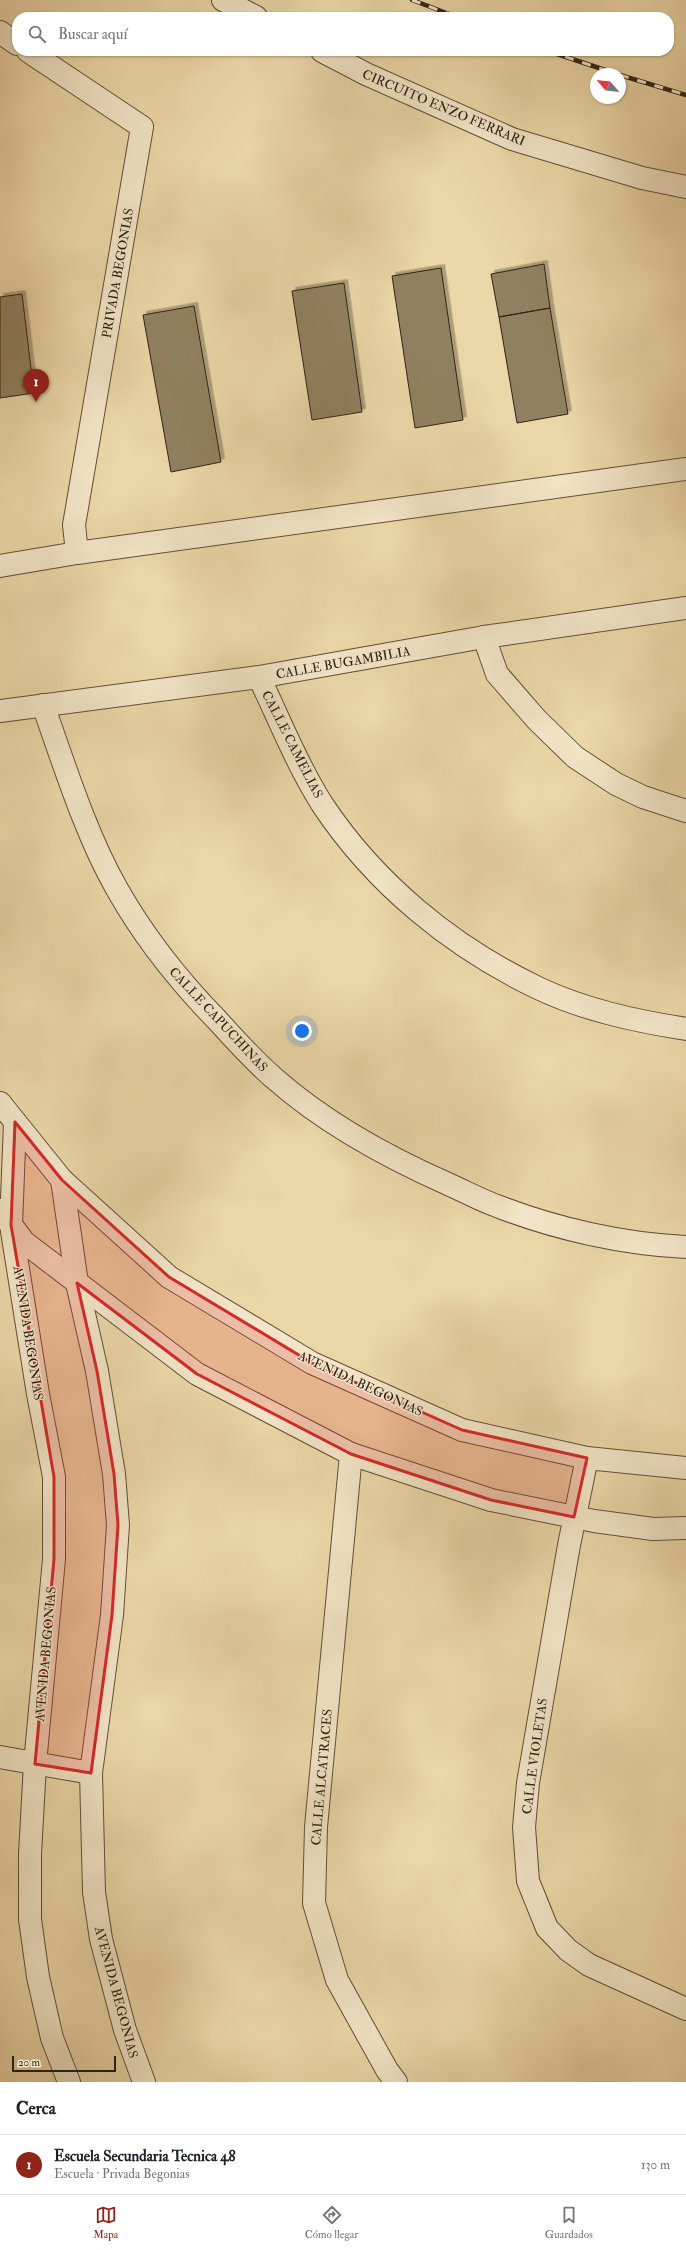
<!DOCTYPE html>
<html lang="es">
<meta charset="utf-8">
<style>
:root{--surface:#fff;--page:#f2f2f2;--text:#202124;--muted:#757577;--line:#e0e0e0;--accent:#8f2418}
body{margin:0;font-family:"IM FELL Double Pica",serif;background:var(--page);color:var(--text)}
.compass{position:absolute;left:590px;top:68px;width:36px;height:36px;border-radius:50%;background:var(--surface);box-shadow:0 1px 3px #0004;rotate:298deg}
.scale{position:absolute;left:12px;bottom:10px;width:104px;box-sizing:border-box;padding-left:4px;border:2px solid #302216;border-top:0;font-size:11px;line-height:14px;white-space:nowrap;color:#302216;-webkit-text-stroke:3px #f2e4c6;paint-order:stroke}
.you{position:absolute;left:302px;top:1031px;width:14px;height:14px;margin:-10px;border:3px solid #fff;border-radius:50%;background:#1a73e8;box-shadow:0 0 0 6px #1a73e833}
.badge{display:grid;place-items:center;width:26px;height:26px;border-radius:50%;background:var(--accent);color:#fff;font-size:13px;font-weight:700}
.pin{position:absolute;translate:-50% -33px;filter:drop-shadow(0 1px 2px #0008)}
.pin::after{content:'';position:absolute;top:21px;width:14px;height:12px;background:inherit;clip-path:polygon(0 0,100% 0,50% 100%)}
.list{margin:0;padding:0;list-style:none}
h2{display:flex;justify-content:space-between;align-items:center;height:52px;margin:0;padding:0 16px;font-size:17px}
h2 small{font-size:13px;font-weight:400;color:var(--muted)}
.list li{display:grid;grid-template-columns:26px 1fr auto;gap:12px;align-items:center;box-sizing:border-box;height:60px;padding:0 16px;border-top:1px solid var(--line)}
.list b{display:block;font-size:15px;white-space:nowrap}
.list p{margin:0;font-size:13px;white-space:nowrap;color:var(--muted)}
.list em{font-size:13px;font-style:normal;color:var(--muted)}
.icon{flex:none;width:22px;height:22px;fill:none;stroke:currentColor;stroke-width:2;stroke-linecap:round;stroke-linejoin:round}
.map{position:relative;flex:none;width:686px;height:2082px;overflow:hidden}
.search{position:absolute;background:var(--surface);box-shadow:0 1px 3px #0004;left:12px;right:12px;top:12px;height:44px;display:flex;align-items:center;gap:10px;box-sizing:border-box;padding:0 14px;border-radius:16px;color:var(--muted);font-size:15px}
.sheet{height:112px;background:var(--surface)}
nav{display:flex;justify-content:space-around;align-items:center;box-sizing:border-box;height:56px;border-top:1px solid var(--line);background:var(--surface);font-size:11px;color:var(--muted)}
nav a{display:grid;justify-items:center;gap:2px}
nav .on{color:var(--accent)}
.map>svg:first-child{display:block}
.building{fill:#918061;stroke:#302216;filter:url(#shadow)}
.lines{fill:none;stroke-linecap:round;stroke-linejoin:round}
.minor-casing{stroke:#5f4f3a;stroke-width:24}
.tertiary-casing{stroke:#5f4f3a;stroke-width:24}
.minor{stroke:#f2e4c6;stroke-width:22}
.tertiary{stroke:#f2e4c6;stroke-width:22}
.rail-casing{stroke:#302216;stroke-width:4.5}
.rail{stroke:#f2e4c6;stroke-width:3;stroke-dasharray:9;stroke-linecap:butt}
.marked{fill:#d62828;fill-opacity:0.2;stroke:#d62828;stroke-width:3;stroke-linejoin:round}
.labels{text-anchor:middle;stroke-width:3;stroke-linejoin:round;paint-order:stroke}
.street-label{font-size:13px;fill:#302216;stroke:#f2e4c6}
</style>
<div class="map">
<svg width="686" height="2082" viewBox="0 0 686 2082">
<defs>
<filter id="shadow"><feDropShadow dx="3.5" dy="-3.5" stdDeviation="0" flood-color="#0004"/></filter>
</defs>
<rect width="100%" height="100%" fill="#ebd6a7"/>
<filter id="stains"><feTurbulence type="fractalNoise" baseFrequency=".005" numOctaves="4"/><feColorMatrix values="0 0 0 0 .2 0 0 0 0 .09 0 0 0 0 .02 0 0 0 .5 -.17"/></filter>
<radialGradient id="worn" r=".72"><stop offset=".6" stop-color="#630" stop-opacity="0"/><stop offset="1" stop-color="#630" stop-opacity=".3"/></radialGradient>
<!-- building -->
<path class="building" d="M 544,264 L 550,308 L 499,317 L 491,274 Z
M 441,268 L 463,420 L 415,428 L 392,276 Z
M 344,283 L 362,412 L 312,420 L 292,291 Z
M 22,294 L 34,393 L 0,398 L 0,297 Z
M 194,306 L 221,462 L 171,472 L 143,315 Z
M 550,308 L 568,414 L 517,423 L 499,317 Z"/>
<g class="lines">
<defs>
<path id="minor" d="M 223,0 L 256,17
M 0,32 L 17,44
M 28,51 L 142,127 L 74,525 L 77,553
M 322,51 L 366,74 L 512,139 L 642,178 L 686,187
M 484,637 L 497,674 L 537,720 L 575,757 L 616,784 L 643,797 L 686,811
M 259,677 C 279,719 297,764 322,804 C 375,884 452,947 538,988 C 584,1010 636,1021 686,1029
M 43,705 C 64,764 86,835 117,889 C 144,937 179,981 218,1021 C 236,1041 254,1061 275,1079 C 325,1123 387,1157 448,1184 C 464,1191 480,1200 497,1206 C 556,1229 623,1244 686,1247
M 15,1122 L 11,1225 L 38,1394 L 54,1477 L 54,1559 L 35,1764 L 30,1854 L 30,1919 L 38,1977 L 52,2038 L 69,2082
M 62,1180 L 77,1283 L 97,1371 L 114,1474 L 118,1525 L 112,1615 L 91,1773 L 94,1892 L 101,1939 L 125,2030 L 144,2082
M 351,1454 L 316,1827 L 314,1903 L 337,1980 L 387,2070 L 396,2082
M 587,1458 L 569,1545 L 528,1783 L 524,1827 L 528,1881 L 547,1928 L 568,1950 L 589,1965 L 686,2009
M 0,1757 L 91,1773"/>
<path id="tertiary" d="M 0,566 L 77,553 L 686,469
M 0,711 L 259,677 L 484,637 L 686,608
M 0,1103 L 62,1180 L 169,1277 L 312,1363 L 462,1430 L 587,1458 L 686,1468
M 0,1210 L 24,1242 L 197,1374 L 351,1454 L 491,1500 L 594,1521 L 653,1529 L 686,1528"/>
</defs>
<!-- minor casing -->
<use href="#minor" class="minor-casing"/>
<!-- tertiary casing -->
<use href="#tertiary" class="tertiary-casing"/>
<!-- minor -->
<use href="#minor" class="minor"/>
<!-- tertiary -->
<use href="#tertiary" class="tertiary"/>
<defs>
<path id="rail" d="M 412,0 L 457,17
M 548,51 L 617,74
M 620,75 L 686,95"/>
</defs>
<!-- rail casing -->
<use href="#rail" class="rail-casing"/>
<!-- rail -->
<use href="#rail" class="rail"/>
</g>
<!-- marked area -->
<path class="marked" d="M 15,1122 L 62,1180 L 169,1277 L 312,1363 L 462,1430 L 587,1458 L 574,1517 L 491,1500 L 351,1454 L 197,1374 L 77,1283 L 97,1371 L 114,1474 L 118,1525 L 112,1615 L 91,1773 L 35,1764 L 54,1559 L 54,1477 L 11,1225 Z"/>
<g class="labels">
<!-- street labels -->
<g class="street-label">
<text transform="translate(444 107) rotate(23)" y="5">CIRCUITO ENZO FERRARI</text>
<text transform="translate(117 273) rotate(-80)" y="5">PRIVADA BEGONIAS</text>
<text transform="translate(343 662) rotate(-10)" y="5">CALLE BUGAMBILIA</text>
<text transform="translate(293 744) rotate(63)" y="5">CALLE CAMELIAS</text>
<text transform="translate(219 1019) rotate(47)" y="5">CALLE CAPUCHINAS</text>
<text transform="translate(29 1333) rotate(81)" y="5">AVENIDA BEGONIAS</text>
<text transform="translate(361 1383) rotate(25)" y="5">AVENIDA BEGONIAS</text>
<text transform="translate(45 1654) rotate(-85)" y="5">AVENIDA BEGONIAS</text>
<text transform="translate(534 1756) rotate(-82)" y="5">CALLE VIOLETAS</text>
<text transform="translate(321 1777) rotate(-85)" y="5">CALLE ALCATRACES</text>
<text transform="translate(117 1992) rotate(75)" y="5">AVENIDA BEGONIAS</text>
</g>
</g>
<rect width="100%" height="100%" filter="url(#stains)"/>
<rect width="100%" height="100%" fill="url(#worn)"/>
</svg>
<svg class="compass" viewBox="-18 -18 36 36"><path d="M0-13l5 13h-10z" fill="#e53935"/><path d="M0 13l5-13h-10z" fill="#757577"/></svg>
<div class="scale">20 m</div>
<div class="you"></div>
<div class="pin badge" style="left:36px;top:402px">1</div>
<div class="search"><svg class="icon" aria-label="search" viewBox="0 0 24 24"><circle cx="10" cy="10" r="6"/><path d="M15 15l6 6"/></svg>Buscar aquí</div>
</div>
<section class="sheet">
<h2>Cerca<small></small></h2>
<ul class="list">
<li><span class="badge">1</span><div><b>Escuela Secundaria Tecnica 48</b><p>Escuela · Privada Begonias</p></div><em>130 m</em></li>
</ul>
</section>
<nav>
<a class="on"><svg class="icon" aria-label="map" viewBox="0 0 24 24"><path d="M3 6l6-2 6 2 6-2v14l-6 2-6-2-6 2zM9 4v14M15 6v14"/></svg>Mapa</a>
<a><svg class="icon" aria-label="directions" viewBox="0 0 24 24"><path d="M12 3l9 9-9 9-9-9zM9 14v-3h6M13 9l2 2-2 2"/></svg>Cómo llegar</a>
<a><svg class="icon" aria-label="saved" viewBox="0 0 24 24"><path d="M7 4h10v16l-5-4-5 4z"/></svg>Guardados</a>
</nav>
